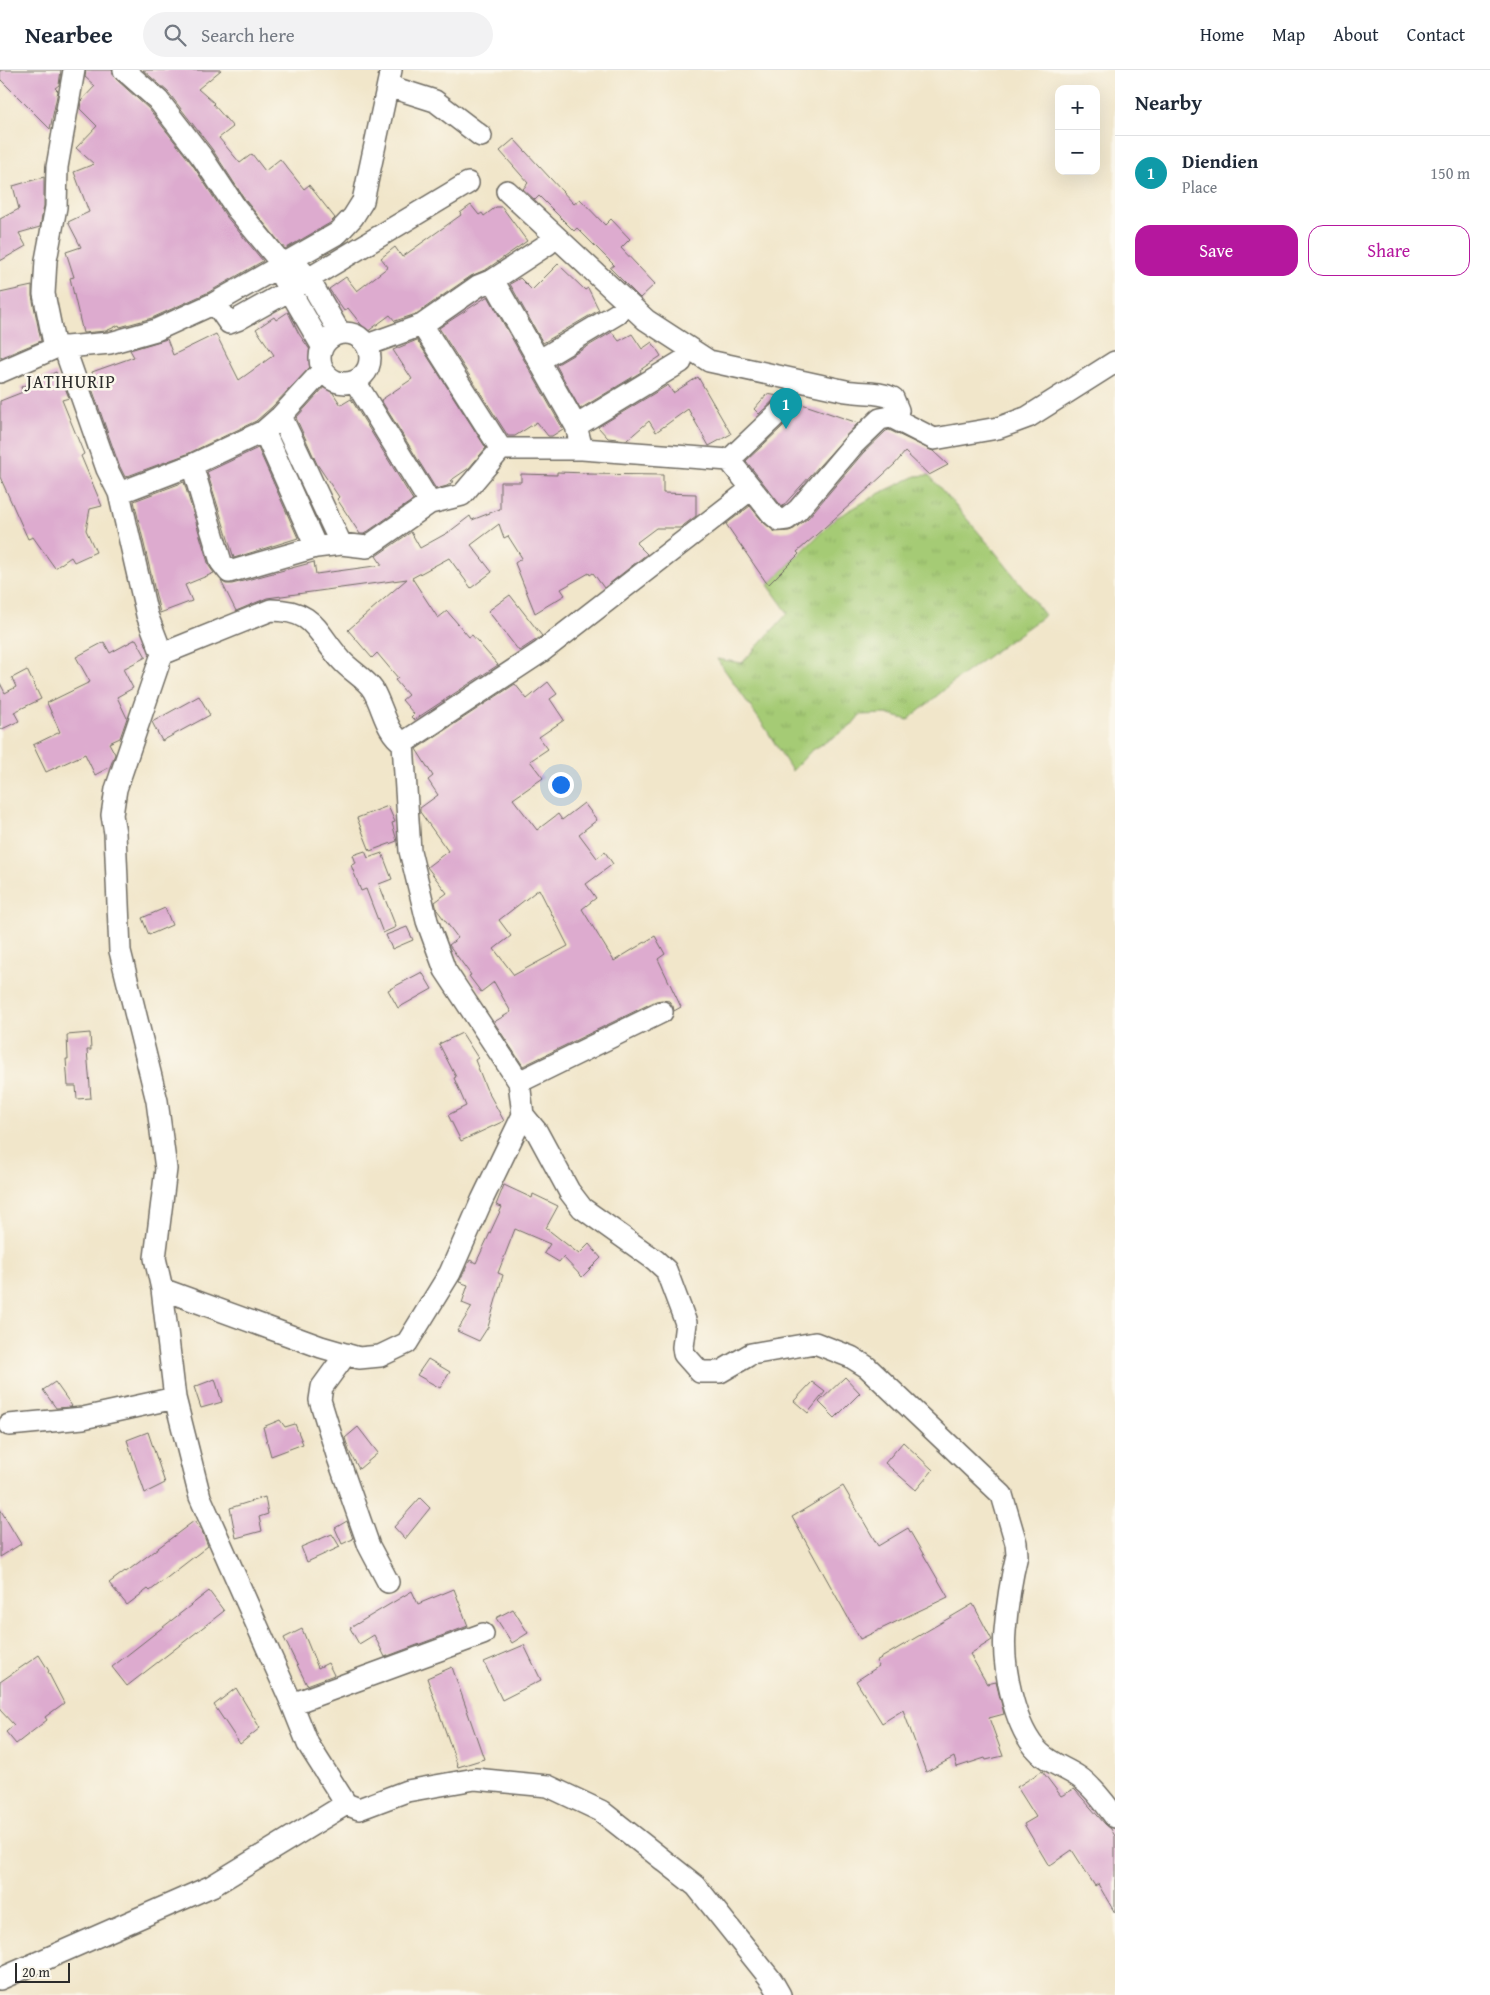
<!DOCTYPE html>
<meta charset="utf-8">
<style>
:root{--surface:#fff;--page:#f2f2f3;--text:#1f2937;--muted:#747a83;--line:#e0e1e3;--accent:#b5179e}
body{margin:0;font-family:"Gentium Book Plus",serif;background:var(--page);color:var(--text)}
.controls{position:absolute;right:15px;top:15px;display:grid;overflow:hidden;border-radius:10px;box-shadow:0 5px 20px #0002}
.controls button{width:45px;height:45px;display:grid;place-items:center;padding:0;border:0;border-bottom:1px solid var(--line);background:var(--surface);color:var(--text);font:25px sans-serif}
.scale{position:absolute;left:15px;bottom:12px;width:55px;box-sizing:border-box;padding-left:5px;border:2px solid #2b2b2b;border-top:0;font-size:14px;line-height:18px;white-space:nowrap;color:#2b2b2b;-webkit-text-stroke:4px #fbf7ec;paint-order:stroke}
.you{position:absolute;left:560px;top:714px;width:18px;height:18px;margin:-12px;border:4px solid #fff;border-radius:50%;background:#1a73e8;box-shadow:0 0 0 8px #1a73e833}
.badge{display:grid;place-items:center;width:32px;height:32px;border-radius:50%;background:var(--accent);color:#fff;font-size:16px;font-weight:700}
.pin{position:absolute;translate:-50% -41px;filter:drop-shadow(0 1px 2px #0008)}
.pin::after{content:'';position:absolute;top:26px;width:18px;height:15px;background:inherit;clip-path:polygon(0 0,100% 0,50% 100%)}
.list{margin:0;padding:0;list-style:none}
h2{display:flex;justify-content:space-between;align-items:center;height:65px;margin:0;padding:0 20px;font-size:21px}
h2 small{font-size:16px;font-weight:400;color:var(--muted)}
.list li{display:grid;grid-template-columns:32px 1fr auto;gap:15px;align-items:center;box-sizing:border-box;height:75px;padding:0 20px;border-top:1px solid var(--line)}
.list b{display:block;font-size:19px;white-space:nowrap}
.list p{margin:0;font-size:16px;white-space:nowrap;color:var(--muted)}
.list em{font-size:16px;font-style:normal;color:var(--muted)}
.actions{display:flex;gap:10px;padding:15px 20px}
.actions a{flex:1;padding:11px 0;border:1px solid var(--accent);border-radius:15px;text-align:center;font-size:18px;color:var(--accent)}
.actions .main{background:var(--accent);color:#fff}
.icon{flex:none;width:28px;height:28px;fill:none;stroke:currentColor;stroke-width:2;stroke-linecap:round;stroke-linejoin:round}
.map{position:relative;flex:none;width:1115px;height:1925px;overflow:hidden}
header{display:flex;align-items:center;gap:30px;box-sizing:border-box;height:70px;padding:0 25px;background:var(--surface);border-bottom:1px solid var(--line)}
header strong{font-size:24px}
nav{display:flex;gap:28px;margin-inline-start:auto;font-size:18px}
.search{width:350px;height:45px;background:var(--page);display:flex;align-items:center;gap:12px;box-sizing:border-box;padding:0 18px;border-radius:28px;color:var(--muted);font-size:19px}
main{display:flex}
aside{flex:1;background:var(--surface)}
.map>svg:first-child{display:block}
.park{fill:url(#park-tufts);stroke:#687b50}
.building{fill:#ddabcf;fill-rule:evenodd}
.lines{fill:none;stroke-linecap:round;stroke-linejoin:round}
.minor-casing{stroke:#706c63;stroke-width:24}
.minor{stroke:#fff;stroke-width:21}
.labels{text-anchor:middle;stroke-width:5;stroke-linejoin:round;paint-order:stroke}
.quarter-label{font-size:18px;letter-spacing:1px;fill:#2b2b2b;stroke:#fbf7ec}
</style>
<header>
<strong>Nearbee</strong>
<div class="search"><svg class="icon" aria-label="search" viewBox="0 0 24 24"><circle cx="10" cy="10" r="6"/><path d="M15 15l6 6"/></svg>Search here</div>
<nav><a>Home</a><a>Map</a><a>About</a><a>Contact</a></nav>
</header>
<main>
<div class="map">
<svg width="1115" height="1925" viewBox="0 0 1115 1925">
<defs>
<pattern id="park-tufts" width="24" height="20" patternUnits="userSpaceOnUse" patternTransform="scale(1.25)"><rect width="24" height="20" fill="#a5cb75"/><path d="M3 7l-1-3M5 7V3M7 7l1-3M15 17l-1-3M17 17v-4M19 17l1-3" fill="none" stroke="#8eae65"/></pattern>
</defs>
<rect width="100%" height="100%" fill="#fbf7ec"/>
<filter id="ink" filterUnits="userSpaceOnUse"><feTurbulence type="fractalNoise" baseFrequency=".02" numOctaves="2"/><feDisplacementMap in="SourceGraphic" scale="10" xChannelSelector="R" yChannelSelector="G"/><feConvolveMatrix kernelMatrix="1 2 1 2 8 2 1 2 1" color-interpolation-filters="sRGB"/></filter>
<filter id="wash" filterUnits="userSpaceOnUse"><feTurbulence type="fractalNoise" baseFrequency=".0096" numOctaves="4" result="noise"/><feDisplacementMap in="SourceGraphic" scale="20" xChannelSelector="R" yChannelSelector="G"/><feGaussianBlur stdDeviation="1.12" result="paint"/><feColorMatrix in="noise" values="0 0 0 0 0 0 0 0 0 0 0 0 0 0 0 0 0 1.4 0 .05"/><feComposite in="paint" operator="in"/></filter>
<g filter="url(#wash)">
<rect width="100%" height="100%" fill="#f1e6ca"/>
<!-- park -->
<path class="park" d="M 929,405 L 992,478 L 1045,545 L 957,609 L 908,650 L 886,644 L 860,645 L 850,657 L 811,681 L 792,701 L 766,659 L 717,589 L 742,593 L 788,543 L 768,515 L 836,448 L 880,423 L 916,406 Z"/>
<g id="blocks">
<!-- building -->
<path class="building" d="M 0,0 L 61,0 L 59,15 L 55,18 L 58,21 L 50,59 L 0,9 Z
M 86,0 L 112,0 L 116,9 L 149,39 L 192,94 L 226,146 L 263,191 L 209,222 L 152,248 L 120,257 L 119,255 L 106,261 L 83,263 L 70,208 L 74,207 L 66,182 L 81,177 L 68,152 L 89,142 L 74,102 L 94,94 L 76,78 L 97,56 L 80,39 L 81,31 L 95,16 L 85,7 Z
M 143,0 L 221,0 L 198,19 L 214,33 L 213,34 L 233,57 L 219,68 L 240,93 L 252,84 L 265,101 L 280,89 L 304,119 L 309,115 L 335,148 L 330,153 L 285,179 L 246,131 L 212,79 L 168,22 Z
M 514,69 L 574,134 L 580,129 L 605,155 L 611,149 L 630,169 L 621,178 L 655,214 L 640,228 L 610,198 L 614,195 L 577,158 L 574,161 L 539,126 L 535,130 L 523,119 L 528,113 L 500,81 Z
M 44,107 L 44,136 L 40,157 L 19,163 L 26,176 L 0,191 L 0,149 L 19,139 L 13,116 Z
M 471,135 L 479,145 L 482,143 L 484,146 L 496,137 L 502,137 L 527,171 L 487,199 L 471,206 L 416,244 L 395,251 L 390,245 L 367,262 L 348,238 L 344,241 L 329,219 L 346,207 L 357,221 L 388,197 L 381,188 L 395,177 L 402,187 L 461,145 L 460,143 Z
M 558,194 L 585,220 L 588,218 L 599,240 L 543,273 L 510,214 L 520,208 L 532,220 Z
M 32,216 L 32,226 L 41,271 L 0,288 L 0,223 Z
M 488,226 L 563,359 L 552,366 L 548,366 L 537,352 L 515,366 L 508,366 L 439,258 Z
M 288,242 L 299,264 L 317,290 L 272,337 L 256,351 L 187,384 L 125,407 L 119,395 L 89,310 L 94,309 L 92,302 L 134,287 L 130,280 L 167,269 L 173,285 L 216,264 L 239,310 L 274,285 L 256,259 L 274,247 L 276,250 Z
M 612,262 L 619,271 L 632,264 L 642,279 L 652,272 L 661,286 L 640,300 L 641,302 L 580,339 L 556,295 Z
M 417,270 L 486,378 L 469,398 L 450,411 L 454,411 L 447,416 L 436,419 L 381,330 L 412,309 L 393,280 Z
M 56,302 L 60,313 L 63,312 L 69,328 L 62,330 L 84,384 L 81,386 L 102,436 L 90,439 L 86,460 L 96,482 L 74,492 L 71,487 L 55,498 L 33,467 L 28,469 L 0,407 L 0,331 L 23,322 L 21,317 Z
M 698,307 L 731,364 L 709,376 L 688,339 L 656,362 L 649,351 L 627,370 L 608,368 L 598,357 L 668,315 L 673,323 Z
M 327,314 L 341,335 L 351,329 L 413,430 L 364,464 L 360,464 L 337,429 L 339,427 L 317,394 L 296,348 Z
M 767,324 L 778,326 L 759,344 L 754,339 Z
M 802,334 L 858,353 L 782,437 L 746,391 L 799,341 Z
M 889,360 L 933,381 L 948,395 L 929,405 L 905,382 L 895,394 L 870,417 L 797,482 L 799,484 L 768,515 L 726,454 L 750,436 L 764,453 L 775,462 L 789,461 L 794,459 L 808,448 L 863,383 L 886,361 Z
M 258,378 L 298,468 L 234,488 L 207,402 Z
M 557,402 L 588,403 L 586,404 L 663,405 L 663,423 L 696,424 L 696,446 L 680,458 L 656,458 L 636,473 L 647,484 L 604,518 L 593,503 L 590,505 L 589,503 L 561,519 L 565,525 L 535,543 L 515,493 L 522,488 L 508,466 L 504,468 L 499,454 L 471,475 L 492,502 L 471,518 L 449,488 L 412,508 L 438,548 L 447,541 L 469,567 L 472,565 L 498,595 L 414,650 L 411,647 L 414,644 L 402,630 L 408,625 L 395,610 L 398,608 L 377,583 L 372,588 L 348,560 L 407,509 L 267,528 L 236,541 L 221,511 L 226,514 L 232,514 L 314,492 L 316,504 L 382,495 L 376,486 L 411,462 L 420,478 L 449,462 L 470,446 L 472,450 L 500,439 L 500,412 L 521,412 L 521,404 L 557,405 Z
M 184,412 L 209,496 L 214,503 L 185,515 L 192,531 L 160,543 L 134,431 Z
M 510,525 L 542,566 L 519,581 L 488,541 Z
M 136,569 L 146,587 L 123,599 L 133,618 L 117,627 L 127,648 L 120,668 L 109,673 L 115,684 L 110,697 L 95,705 L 85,684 L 46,702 L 33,675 L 60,662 L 47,633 L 90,612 L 76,587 L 104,572 L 110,583 Z
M 27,600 L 41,629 L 14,642 L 19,651 L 0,660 L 0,613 L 5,623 L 16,617 L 12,608 Z
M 548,612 L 557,624 L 550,629 L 564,650 L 539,667 L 548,679 L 530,691 L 543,708 L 513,729 L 537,760 L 558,744 L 562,750 L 584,733 L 597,750 L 579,764 L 597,788 L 605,782 L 613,794 L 586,814 L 596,828 L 582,839 L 614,891 L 655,866 L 665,884 L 658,889 L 681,937 L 674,941 L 673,936 L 669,931 L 662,930 L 656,931 L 523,996 L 494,952 L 511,942 L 494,912 L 481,922 L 469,906 L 471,905 L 449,875 L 458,868 L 437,840 L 435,832 L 447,823 L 427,797 L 448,781 L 420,742 L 420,738 L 438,725 L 428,710 L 433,706 L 416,679 L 515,614 L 527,629 ZM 539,819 L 568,876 L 514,905 L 494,879 L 511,866 L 499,850 Z
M 199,626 L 210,645 L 162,671 L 152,652 Z
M 388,736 L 395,752 L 392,753 L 397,771 L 370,781 L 357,748 Z
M 365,781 L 368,788 L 382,783 L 392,809 L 379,814 L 396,857 L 383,863 L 366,819 L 361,821 L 351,795 L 356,793 L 353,785 Z
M 165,838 L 172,855 L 149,865 L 142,848 Z
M 407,857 L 413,870 L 392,879 L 386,865 Z
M 422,902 L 432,919 L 398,938 L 388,920 Z
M 90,963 L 91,980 L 87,980 L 91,1028 L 77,1029 L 76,1016 L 68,1016 L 66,989 L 68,989 L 67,965 Z
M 462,963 L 478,988 L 475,990 L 486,1018 L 504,1051 L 461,1071 L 448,1045 L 466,1036 L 454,1008 L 456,1007 L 439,974 Z
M 504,1115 L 532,1128 L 533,1124 L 558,1136 L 546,1158 L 579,1184 L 589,1174 L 601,1188 L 582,1207 L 563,1187 L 559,1192 L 544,1183 L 550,1174 L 515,1159 L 498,1203 L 503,1205 L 488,1257 L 479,1271 L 457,1261 L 472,1237 L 462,1233 L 468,1215 L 459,1212 L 470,1190 L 476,1193 L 502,1137 L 496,1135 Z
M 428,1289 L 450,1302 L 440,1318 L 417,1305 Z
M 845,1307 L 860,1323 L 835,1348 L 819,1332 Z
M 215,1309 L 222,1332 L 201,1338 L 194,1317 Z
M 55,1312 L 72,1336 L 71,1337 L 56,1338 L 43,1320 Z
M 812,1312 L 825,1322 L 808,1343 L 794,1331 Z
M 280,1350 L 285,1357 L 295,1354 L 303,1374 L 271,1386 L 263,1357 Z
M 358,1357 L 378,1383 L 359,1399 L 349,1381 L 345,1368 Z
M 148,1362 L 165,1413 L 145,1423 L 127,1370 Z
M 903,1372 L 933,1400 L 916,1420 L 885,1393 Z
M 843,1416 L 878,1476 L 908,1458 L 948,1527 L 860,1569 L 792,1447 Z
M 265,1427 L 268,1444 L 259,1447 L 262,1461 L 236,1468 L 230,1438 Z
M 420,1428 L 430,1438 L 405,1469 L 394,1457 Z
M 0,1439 L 21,1474 L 0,1487 Z
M 194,1451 L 202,1461 L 208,1476 L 150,1521 L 148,1519 L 127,1535 L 109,1513 L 125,1501 L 126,1502 Z
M 347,1451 L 353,1469 L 342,1474 L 335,1458 Z
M 332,1464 L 340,1477 L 307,1492 L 301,1477 Z
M 454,1519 L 468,1556 L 385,1587 L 374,1565 L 359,1574 L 350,1558 L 412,1521 L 418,1534 Z
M 209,1521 L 224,1541 L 127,1616 L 112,1597 Z
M 973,1534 L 992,1570 L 970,1584 L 987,1614 L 996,1612 L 1004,1644 L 989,1648 L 1003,1686 L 986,1690 L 985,1688 L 957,1697 L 954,1687 L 926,1702 L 903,1640 L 882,1653 L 856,1611 L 879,1596 L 876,1591 Z
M 513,1539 L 528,1563 L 512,1573 L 496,1548 Z
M 302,1559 L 318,1598 L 328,1593 L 334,1605 L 307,1615 L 284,1568 Z
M 524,1575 L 541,1610 L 502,1630 L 484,1592 Z
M 39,1585 L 49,1601 L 48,1602 L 64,1633 L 45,1647 L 47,1650 L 16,1674 L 6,1662 L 14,1655 L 0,1640 L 0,1612 Z
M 452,1597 L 484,1689 L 458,1697 L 427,1608 Z
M 236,1618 L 260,1658 L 240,1674 L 214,1635 Z
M 1042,1701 L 1061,1726 L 1074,1719 L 1076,1721 L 1105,1754 L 1111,1759 L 1115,1766 L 1115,1843 L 1098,1814 L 1095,1816 L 1072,1780 L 1049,1796 L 1024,1754 L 1036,1747 L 1017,1717 Z"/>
</g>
</g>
<g filter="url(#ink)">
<use href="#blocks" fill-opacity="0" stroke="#706c63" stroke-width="1"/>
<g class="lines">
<defs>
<path id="minor" d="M 124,0 L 158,30 L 202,87 L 236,138 L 282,194
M 388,16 L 435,31 L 481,66
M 507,121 L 646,250 L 709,291 L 846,321 C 862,324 878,321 893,328 L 898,340 L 891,347
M 300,199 L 308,208 L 340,263
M 283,209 L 322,276
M 493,210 L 548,174
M 215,233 L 229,253 L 237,250 L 290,220 L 468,113
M 422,255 L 501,379 L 582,379
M320 288a25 25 0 1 1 50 0a25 25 0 1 1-50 0Z
M 367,275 L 422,255 L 478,216 L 493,210 L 576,356 L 582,379 L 729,390 L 790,332
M 64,277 L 107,399 L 119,423 L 147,545 L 162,584 L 116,719 L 112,745 L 115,763 L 120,881 L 157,1031 L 166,1099 L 155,1188 L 162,1219 L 175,1328 L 200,1427 L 292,1634 L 308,1674 L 346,1734 L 359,1739 L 407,1721 L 475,1709 L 548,1716 L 601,1741 L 696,1816 L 772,1911 L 780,1925
M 55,278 L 44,224 L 46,190 L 56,137 L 57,97 L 74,0
M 540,290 L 617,244
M 0,302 L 55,278 L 110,273 L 156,260 L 215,233 L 338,163 L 353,147 L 363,131 L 391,0
M 356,313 L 430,433
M 281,346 L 341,474
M 576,356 L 681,292
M 264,361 L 316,477
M 729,390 L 772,444 L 779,450 L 787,449 L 798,440 L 854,374 L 880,349 L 891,347 L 934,369 L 998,358 L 1028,347 L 1115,292
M 192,395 L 221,492 L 229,502 L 316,477 L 341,474 L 367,477 L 430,433 L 462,425 L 501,379
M 119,423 L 192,395 L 264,361 L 281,346 L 322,301
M 403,673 L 541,582 L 751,419
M 519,1012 L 662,942
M 523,1045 L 537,1062 L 569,1121 L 582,1138 L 655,1190 L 666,1200 L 686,1253 L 683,1277 L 684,1284 L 700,1302 L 720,1302 L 751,1284 L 815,1273 L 851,1287 L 867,1297 L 1002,1425 L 1016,1473 L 1017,1485 C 1011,1509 1007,1536 1005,1561 C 1002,1596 1014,1659 1040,1683 C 1051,1694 1066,1698 1079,1707 C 1093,1717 1105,1733 1115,1747
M 162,1219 L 321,1277 L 359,1288 L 380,1286 L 407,1273 L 450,1203 L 482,1130 L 523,1045 L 519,1012 L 445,900 L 427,851 L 410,781 L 403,673 C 386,662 383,637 373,620 C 366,609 351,601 342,591 C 316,563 316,540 271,540 L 162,584
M 346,1284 L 322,1317 L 320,1330 L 337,1385 L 369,1476 L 388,1512
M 9,1355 L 83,1348 L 175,1328
M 292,1634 L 483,1564
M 0,1909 L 212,1816 L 346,1734"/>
</defs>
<!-- minor casing -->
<use href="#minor" class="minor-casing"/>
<!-- minor -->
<use href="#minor" class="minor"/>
</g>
</g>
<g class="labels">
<!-- quarter labels -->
<g class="quarter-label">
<text x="71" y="318">JATIHURIP</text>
</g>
</g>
</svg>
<div class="controls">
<button>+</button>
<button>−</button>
</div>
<div class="scale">20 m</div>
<div class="you"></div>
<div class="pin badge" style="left:786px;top:359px;background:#0f9aa8">1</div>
</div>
<aside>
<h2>Nearby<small></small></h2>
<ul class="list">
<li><span class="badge" style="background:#0f9aa8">1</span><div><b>Diendien</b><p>Place</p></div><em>150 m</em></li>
</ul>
<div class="actions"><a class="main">Save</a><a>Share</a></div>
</aside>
</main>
